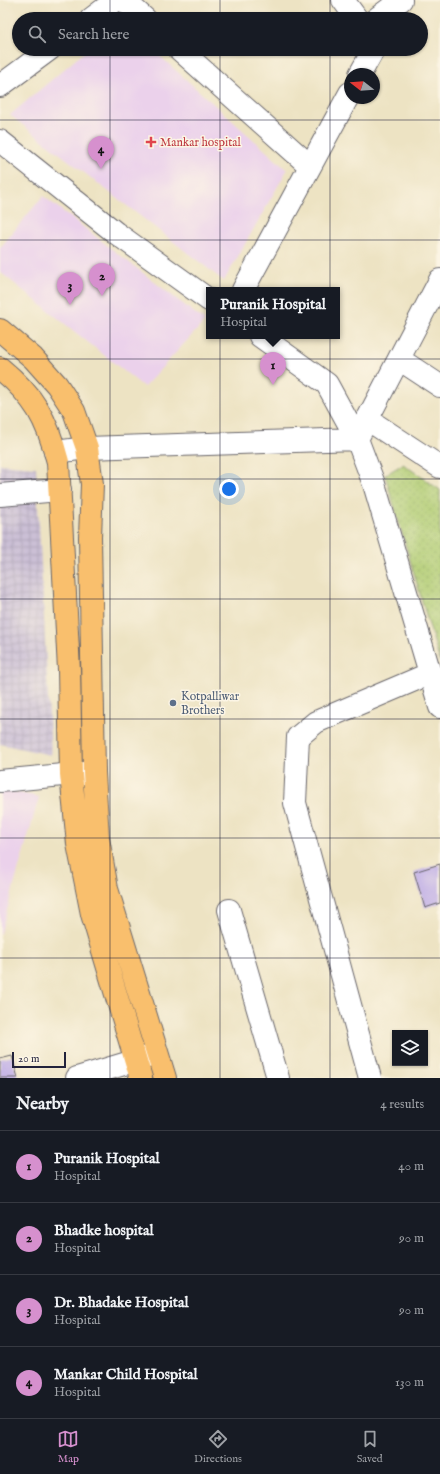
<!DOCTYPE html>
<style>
:root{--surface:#171b24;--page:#20242c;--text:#f1f3f6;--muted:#9ea1a6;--line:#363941;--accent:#d690ce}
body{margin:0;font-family:"IM FELL English",serif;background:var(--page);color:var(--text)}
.controls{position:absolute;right:12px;bottom:12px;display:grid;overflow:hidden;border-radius:0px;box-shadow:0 1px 3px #0004}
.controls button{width:36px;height:36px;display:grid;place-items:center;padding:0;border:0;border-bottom:1px solid var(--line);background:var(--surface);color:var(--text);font:20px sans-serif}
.compass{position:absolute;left:344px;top:68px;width:36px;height:36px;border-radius:50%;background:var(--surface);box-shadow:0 1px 3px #0004;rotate:287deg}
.scale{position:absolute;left:12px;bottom:10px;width:54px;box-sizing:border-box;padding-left:4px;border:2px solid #22223b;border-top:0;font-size:11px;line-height:14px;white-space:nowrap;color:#22223b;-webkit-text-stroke:3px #fcf5e5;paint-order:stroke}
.you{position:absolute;left:229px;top:489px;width:14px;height:14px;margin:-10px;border:3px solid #fff;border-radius:50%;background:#1a73e8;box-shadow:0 0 0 6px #1a73e833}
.badge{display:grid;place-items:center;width:26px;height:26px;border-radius:50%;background:var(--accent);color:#111;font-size:13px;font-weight:700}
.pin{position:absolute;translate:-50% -33px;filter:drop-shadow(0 1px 2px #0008)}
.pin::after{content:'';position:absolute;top:21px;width:14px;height:12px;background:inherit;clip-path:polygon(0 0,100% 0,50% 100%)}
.popup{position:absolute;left:206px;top:287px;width:134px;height:52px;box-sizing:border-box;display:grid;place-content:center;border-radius:0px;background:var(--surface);filter:drop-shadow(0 1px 3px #0005);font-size:13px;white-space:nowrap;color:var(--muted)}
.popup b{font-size:15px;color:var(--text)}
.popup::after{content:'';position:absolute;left:50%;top:100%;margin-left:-8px;border:8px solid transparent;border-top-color:var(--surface)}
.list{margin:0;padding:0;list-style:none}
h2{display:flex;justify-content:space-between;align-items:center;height:52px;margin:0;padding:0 16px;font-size:17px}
h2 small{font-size:13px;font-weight:400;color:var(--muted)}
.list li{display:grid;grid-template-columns:26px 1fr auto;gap:12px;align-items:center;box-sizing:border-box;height:72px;padding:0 16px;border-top:1px solid var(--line)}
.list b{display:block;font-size:15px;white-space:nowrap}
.list p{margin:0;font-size:13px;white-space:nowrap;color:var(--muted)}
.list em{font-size:13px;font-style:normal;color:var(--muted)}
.icon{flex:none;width:22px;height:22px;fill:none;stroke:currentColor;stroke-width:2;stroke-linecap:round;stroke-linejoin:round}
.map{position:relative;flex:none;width:440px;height:1078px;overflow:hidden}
.search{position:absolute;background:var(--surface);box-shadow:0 1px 3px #0004;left:12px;right:12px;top:12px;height:44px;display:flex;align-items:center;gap:10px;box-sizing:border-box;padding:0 14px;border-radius:22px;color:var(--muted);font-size:15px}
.sheet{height:340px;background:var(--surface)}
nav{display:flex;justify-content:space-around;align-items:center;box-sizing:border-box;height:56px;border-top:1px solid var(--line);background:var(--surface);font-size:11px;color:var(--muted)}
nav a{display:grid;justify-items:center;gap:2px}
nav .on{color:var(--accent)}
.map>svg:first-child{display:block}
.built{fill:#ebd1eb}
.industrial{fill:url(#industrial-grid)}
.grass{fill:url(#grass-dots);stroke:#697756}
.building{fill:#b6a3e6}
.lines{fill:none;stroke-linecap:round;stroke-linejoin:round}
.minor-casing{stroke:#69666b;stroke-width:24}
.major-casing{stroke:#69666b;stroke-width:24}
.minor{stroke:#fff;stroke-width:22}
.major{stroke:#f9bf6d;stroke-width:22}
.grid{fill:none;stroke:#22223b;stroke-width:1;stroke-opacity:0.55}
.health-dot{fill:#e0444e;stroke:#fcf5e5;stroke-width:1.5}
.service-dot{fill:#5c6f8a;stroke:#fcf5e5;stroke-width:1.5}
.labels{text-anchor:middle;stroke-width:3;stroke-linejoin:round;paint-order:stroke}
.health-label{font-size:12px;fill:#be3a42;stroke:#fcf5e5;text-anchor:start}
.service-label{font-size:12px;fill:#4e5e75;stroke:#fcf5e5;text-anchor:start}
</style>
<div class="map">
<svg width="440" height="1078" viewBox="0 0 440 1078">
<defs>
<pattern id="industrial-grid" width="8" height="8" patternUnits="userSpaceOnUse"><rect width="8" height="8" fill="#cbbfd5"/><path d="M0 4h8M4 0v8" fill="none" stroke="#aea4b8"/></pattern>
<pattern id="grass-dots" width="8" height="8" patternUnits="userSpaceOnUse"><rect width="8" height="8" fill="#b0cc72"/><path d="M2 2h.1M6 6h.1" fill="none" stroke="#97af64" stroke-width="1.8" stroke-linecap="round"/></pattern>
</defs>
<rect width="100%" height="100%" fill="#fcf5e5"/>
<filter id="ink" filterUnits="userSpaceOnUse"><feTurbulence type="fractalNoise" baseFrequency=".025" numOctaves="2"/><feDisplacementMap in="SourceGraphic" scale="8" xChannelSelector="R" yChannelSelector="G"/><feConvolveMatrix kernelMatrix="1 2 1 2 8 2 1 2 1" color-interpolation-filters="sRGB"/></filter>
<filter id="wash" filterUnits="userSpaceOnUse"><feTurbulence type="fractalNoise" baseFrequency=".012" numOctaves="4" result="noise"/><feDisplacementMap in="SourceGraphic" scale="16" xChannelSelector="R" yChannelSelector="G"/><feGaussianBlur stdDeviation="0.9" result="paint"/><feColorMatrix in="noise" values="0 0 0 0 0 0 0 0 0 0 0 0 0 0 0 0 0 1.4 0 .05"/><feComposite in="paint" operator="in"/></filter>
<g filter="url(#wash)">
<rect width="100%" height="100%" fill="#ede3c3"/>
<!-- built -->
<path class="built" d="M 88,49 L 152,49 L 287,170 L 224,281 L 10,115 Z
M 43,196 L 205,321 L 144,387 L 0,272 L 0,248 Z
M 0,789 L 39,797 L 0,935 Z"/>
<!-- industrial -->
<path class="industrial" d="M 0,464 L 36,467 L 51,755 L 0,744 Z"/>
<!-- grass -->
<path class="grass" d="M 403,464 L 440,490 L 440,662 L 385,475 Z"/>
<g id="blocks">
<!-- building -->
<path class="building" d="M 440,864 L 440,903 L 425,908 L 414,872 Z
M 12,1056 L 18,1078 L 0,1078 L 0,1059 Z"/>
</g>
</g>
<g filter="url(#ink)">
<use href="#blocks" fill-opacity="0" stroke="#69666b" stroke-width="1"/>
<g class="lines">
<defs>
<path id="minor" d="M 124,0 L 145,19
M 343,0 L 357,19
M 91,19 L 116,0
M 376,19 L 401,0
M 179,49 L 310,166
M 360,74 L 374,49
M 0,86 L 50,49
M 0,141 L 116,233 L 209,300
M 243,290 L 350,93
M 260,336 L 327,384 L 357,439 L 374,484 L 440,707
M 399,359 L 440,386
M 367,419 L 440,467
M 55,452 L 87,448 L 357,439 L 440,280
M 0,495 L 60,490
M 0,781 L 94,772
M 229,910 L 278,1078
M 77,1078 L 154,1055
M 370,1078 L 295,803 L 298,737 L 316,722 L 431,673"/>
<path id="major" d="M 0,330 L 33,358 L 57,385 L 74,411 L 87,448 L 92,484 L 90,537 L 94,772 L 98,838 L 107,889 L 165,1078
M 0,368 C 34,396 47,419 58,462 L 69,670 L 71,774 L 78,844 L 92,914 L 141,1078"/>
</defs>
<!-- minor casing -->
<use href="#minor" class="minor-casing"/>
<!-- major casing -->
<use href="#major" class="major-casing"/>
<!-- minor -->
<use href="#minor" class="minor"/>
<!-- major -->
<use href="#major" class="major"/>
</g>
</g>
<!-- grid -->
<path class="grid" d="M 110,0 L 110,19M 220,0 L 220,19M 330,0 L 330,19M 110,49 L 110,1078M 220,49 L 220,1078M 330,49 L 330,1078M 0,120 L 440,120M 0,240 L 440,240M 0,359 L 440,359M 0,479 L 440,479M 0,599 L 440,599M 0,719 L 440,719M 0,838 L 440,838M 0,958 L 440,958"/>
<!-- markers -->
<path class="health-dot" d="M149 136h4v4h4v4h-4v4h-4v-4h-4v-4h4z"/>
<circle class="service-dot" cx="173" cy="703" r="4"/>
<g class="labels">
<!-- health labels -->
<g class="health-label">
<text x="160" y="146">Mankar hospital</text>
</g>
<!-- service labels -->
<g class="service-label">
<text x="181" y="700">Kotpalliwar<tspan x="181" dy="14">Brothers</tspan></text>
</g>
</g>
</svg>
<div class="controls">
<button><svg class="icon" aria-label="layers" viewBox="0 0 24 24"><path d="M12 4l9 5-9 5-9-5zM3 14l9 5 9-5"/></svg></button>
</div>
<svg class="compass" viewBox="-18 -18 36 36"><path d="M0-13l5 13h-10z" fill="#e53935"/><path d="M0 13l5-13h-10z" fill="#9ea1a6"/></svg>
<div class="scale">20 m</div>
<div class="you"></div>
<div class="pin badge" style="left:273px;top:385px">1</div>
<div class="popup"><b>Puranik Hospital</b>Hospital</div>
<div class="pin badge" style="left:102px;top:296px">2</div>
<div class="pin badge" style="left:70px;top:305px">3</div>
<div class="pin badge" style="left:101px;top:169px">4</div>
<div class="search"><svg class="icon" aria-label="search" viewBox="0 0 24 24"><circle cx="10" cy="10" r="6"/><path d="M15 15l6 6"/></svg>Search here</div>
</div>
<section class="sheet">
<h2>Nearby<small>4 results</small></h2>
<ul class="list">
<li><span class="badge">1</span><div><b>Puranik Hospital</b><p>Hospital</p></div><em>40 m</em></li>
<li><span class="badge">2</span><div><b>Bhadke hospital</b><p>Hospital</p></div><em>90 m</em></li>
<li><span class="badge">3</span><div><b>Dr. Bhadake Hospital</b><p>Hospital</p></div><em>90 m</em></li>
<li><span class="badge">4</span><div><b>Mankar Child Hospital</b><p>Hospital</p></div><em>130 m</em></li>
</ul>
</section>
<nav>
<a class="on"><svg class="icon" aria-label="map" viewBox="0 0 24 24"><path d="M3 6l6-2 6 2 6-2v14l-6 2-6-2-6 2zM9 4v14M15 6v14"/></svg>Map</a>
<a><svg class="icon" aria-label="directions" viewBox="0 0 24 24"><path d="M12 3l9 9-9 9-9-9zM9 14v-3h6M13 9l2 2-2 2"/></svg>Directions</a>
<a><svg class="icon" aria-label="saved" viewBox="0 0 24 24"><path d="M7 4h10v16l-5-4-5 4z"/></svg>Saved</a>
</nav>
